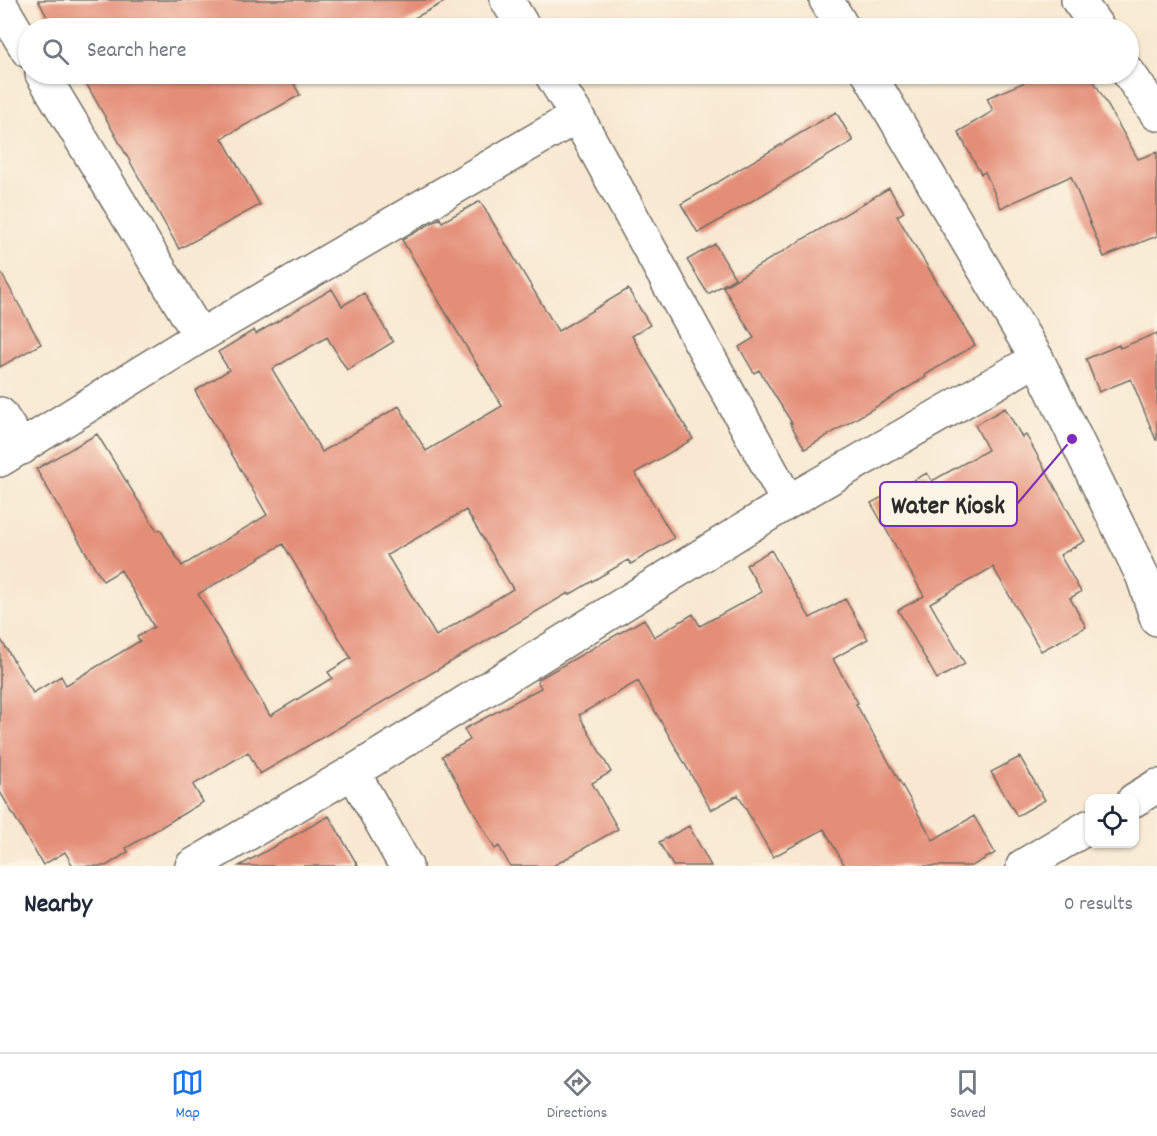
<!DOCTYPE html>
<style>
:root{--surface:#fff;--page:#f2f2f3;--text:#1f2937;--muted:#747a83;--line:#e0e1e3;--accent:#1a73e8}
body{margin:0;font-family:Dekko,sans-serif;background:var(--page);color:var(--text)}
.controls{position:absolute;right:18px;bottom:18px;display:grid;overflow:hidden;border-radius:12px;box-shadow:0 2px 4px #0004}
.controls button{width:54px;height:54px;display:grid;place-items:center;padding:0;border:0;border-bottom:2px solid var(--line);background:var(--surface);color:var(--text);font:30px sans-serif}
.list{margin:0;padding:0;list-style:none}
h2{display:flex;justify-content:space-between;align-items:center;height:78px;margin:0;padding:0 24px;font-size:26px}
h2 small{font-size:20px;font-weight:400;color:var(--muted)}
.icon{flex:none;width:33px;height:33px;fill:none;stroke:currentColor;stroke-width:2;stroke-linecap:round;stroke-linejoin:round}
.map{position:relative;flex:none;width:1157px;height:866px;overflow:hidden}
.search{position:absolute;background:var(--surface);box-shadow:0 2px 4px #0004;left:18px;right:18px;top:18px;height:66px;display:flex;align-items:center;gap:15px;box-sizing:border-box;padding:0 21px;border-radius:33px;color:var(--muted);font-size:22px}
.sheet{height:186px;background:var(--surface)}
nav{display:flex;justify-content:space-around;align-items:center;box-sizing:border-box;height:84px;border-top:2px solid var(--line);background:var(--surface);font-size:16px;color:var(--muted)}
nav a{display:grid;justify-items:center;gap:3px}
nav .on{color:var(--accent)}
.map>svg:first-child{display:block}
.building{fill:#e48e78;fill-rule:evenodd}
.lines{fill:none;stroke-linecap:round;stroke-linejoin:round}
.minor-casing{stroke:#736d65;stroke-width:36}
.major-casing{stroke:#736d65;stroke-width:36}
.minor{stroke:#fff;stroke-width:33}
.major{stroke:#fff;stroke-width:33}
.leader{fill:none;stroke:#7b2cbf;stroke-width:2}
.callout-dot{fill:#7b2cbf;stroke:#fcf5e5;stroke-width:2}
.callout{fill:#fcf5e5;stroke:#7b2cbf;stroke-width:2}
.callout-label{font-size:26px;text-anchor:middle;font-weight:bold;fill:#2b2b2b}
</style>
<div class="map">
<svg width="1157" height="866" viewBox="0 0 1157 866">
<rect width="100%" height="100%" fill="#fcf5e5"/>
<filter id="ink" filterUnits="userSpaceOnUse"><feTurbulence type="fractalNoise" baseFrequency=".0167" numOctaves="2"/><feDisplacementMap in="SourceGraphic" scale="12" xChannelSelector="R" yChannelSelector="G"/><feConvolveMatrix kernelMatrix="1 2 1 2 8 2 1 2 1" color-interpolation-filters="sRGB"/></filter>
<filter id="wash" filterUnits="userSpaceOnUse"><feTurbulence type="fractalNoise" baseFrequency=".008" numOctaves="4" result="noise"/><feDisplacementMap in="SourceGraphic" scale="24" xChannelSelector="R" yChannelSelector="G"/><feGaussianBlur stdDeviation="1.35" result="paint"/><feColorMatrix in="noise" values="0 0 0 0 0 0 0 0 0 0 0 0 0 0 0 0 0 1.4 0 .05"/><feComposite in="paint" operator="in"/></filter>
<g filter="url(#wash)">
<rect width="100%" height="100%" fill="#f8e8d1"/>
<g id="blocks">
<!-- building -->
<path class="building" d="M 38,0 L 448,0 L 396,28 L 53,28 Z
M 81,74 L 314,74 L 294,84 L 300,95 L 222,138 L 260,205 L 179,249 Z
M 1044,74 L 1090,74 L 1138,159 L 1157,152 L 1157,236 L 1104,257 L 1071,176 L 1001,208 L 985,172 L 981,174 L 958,132 L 993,111 L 987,98 Z
M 836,112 L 853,141 L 698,233 L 681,204 Z
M 889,188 L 904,212 L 897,216 L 975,345 L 925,375 L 926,377 L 805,449 L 790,423 L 792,423 L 759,370 L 754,373 L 739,347 L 754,338 L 723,287 Z
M 480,201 L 558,331 L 628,289 L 650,325 L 632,336 L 693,439 L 635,473 L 674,538 L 631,564 L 628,560 L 569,595 L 568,593 L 260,774 L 248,752 L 193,785 L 203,802 L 126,848 L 128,852 L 106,866 L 73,866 L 65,852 L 43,865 L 0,792 L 0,638 L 33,693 L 61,676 L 66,685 L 140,641 L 137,637 L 154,627 L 121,570 L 103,581 L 36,469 L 97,434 L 157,531 L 160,529 L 182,566 L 267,515 L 195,391 L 229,370 L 218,352 L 254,330 L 256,334 L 332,289 L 342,306 L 364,293 L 393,342 L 347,370 L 327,337 L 272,369 L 322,452 L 399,406 L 426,451 L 502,406 L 402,240 L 440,218 L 442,222 ZM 466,510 L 513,589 L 436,636 L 387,555 ZM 283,544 L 351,658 L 328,672 L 332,678 L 270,716 L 198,594 Z
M 715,244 L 735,278 L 708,294 L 687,260 Z
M 0,271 L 41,344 L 0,367 Z
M 1157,333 L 1157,440 L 1156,440 L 1131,379 L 1099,392 L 1086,359 L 1119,345 L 1120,348 Z
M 1005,408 L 1022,437 L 1026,435 L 1085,541 L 1060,555 L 1081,592 L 1070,598 L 1086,627 L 1041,651 L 993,567 L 930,603 L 965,664 L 937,679 L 898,610 L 924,596 L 871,503 L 927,473 L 932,481 L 988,450 L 975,425 Z
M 771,550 L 810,618 L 845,599 L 868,639 L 833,659 L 858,703 L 856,704 L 933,840 L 974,816 L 995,853 L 972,866 L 845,866 L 824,829 L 773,857 L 738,795 L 711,810 L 638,681 L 579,715 L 611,772 L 592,783 L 618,829 L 553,866 L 510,866 L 499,846 L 495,849 L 442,756 L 470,740 L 464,729 L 541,688 L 537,680 L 644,619 L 654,637 L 693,614 L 700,626 L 762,592 L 746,565 Z
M 1020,757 L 1045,800 L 1017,816 L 991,772 Z
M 329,816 L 358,866 L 239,866 Z
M 689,826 L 711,866 L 673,866 L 659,842 Z"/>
</g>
</g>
<g filter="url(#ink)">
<use href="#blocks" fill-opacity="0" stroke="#736d65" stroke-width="1.5"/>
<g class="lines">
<defs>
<path id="minor" d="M 507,0 L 524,28
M 1078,0 L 1098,28
M 0,4 L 28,51
M 1128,72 L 1157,114
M 42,74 L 200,336
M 551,74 L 577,116 L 788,502
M 1037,359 L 1143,577 L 1157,619
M 0,414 L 22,448
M 0,460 L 200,336 L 577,116
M 353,772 L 406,866
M 1134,800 L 1157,786
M 1023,866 L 1090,826"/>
<path id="major" d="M 826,0 L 843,28
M 192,866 L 353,772 L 788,502 L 1037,359 L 869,74"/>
</defs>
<!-- minor casing -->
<use href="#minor" class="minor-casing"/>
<!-- major casing -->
<use href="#major" class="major-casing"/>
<!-- minor -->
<use href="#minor" class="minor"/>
<!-- major -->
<use href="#major" class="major"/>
</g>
</g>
<!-- callouts -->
<path class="leader" d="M1072 439L1017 504"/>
<circle class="callout-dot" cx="1072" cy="439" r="6"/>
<rect class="callout" x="880" y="482" width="137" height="44" rx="6"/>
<g class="callout-label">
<text x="948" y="513">Water Kiosk</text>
</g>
</svg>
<div class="controls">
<button><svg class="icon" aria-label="locate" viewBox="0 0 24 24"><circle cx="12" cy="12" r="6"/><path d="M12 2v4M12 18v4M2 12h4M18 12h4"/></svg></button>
</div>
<div class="search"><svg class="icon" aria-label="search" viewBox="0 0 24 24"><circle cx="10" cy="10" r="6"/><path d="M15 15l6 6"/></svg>Search here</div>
</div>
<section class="sheet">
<h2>Nearby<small>0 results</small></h2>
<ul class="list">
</ul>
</section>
<nav>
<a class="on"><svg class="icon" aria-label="map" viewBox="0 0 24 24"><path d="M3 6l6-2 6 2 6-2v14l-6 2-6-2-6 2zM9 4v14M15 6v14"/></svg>Map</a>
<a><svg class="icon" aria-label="directions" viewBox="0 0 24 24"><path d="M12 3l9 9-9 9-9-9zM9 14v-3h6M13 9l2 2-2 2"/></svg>Directions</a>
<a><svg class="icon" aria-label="saved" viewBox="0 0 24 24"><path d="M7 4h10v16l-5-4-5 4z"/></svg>Saved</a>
</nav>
